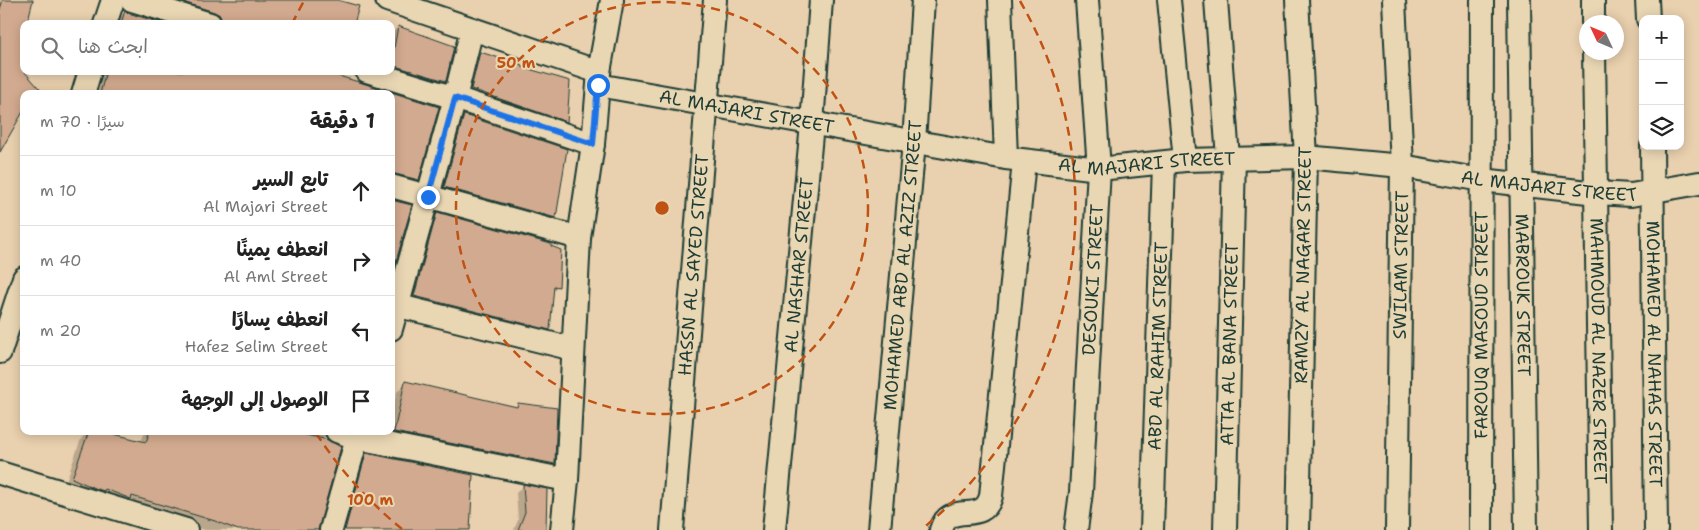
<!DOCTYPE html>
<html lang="ar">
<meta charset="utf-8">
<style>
:root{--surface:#fff;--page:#f2f2f2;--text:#222;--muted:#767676;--line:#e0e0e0}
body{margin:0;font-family:"Shantell Sans","Playpen Sans Arabic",sans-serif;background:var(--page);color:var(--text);direction:rtl}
.controls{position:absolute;right:15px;top:15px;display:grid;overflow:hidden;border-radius:10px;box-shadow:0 2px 12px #0003}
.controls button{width:45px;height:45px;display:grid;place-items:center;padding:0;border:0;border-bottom:1px solid var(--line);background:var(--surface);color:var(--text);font:25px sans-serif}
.compass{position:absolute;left:1579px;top:15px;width:45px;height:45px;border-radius:50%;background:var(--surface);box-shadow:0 2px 12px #0003;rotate:314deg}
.stop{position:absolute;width:15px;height:15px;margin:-11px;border:4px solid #1a73e8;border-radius:50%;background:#fff}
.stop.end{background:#1a73e8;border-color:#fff;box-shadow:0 1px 5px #0008}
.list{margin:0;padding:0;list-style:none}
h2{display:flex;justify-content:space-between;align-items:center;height:65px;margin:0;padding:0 20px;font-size:21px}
h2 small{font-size:16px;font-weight:400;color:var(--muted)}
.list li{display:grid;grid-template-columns:32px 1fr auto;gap:15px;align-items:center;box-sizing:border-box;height:70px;padding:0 20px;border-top:1px solid var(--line)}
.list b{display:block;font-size:19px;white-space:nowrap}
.list p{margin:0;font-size:16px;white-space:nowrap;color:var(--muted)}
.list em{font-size:16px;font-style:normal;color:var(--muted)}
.icon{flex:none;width:28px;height:28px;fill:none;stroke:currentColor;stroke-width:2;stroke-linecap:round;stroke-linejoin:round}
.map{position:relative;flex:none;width:1699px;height:530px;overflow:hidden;direction:ltr}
.search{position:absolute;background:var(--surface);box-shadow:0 2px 12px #0003;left:20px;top:20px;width:375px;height:55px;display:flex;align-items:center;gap:12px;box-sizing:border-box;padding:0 18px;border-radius:10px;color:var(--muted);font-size:19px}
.panel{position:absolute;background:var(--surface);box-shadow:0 2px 12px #0003;left:20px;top:90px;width:375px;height:345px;border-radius:10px;direction:rtl}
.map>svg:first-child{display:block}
.shadow{fill:#0003}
.building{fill:#d2aa8f;stroke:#1f3d34}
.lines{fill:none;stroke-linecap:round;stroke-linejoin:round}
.street-casing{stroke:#1f3d34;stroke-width:26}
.street{stroke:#e9d6b3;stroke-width:22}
.route{stroke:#1a73e8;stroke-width:6}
.ring{fill:none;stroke:#c05314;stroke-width:2.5;stroke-dasharray:9 6}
.labels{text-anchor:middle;stroke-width:4;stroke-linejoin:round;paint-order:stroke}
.street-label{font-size:18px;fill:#1f3d34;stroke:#e9d6b3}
.centre{fill:#c05314;stroke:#e9d6b3;stroke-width:2.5}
.ring-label{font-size:15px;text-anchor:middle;font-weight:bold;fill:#c05314;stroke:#e9d6b3;stroke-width:4;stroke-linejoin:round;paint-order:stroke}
</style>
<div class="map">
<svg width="1699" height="530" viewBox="0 0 1699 530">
<rect width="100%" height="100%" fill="#e9d0ae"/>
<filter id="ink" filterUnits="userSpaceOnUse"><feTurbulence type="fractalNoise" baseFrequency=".02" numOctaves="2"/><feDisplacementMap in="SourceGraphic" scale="10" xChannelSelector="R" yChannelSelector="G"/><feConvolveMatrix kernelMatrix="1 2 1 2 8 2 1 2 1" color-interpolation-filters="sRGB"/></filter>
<g filter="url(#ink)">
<!-- shadow -->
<path class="shadow" d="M 0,0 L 32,0 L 24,24 L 24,108 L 0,153 Z
M 138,0 L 332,0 L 353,24 L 210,24 Z
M 125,12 L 162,24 L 115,24 Z
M 398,27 L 453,47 L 444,81 L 437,88 L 391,71 L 391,34 Z
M 480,53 L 566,121 L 559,128 L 464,97 L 473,61 Z
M 100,71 L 340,71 L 338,76 L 437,108 L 418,179 L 408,189 L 391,184 L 391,94 L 94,94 Z
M 464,116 L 554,217 L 547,225 L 437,194 L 457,124 Z
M 437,214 L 557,286 L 552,292 L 549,329 L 542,336 L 408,303 L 430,221 Z
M 24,307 L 24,325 L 18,323 Z
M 406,382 L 516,408 L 519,405 L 553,464 L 544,473 L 385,441 L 387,431 L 391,431 L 391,415 L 397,392 Z
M 88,431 L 97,431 L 141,442 L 145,431 L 323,431 L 326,441 L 317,530 L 205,530 L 64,487 L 81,439 Z
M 523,486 L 546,491 L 545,530 L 514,530 L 518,520 L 516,493 Z
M 353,498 L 352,530 L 339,530 L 345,506 Z"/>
<!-- building -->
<path class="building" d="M 3,0 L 33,0 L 27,24 L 24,24 L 24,71 L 44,94 L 24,94 L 24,110 L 0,152 L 0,9 Z
M 177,0 L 337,0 L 359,6 L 354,24 L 223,24 L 220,15 L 214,12 Z
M 125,10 L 128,13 L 165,24 L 121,24 Z
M 398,26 L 454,46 L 446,81 L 391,65 Z
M 480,52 L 522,65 L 522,67 L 570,81 L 567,122 L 471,89 Z
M 106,71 L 322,71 L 379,88 L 378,94 L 100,94 Z
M 391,92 L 439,107 L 419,180 L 391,173 Z
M 464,115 L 567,149 L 556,218 L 444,187 Z
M 391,200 L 412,205 L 391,279 Z
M 437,212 L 551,244 L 551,246 L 561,250 L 559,287 L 554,286 L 550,330 L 414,296 Z
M 405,381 L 517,407 L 518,403 L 557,408 L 555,464 L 394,432 Z
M 89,431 L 102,431 L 146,442 L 150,431 L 256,431 L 302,434 L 328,440 L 341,447 L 318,530 L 238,530 L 215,521 L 132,496 L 131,499 L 105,489 L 104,491 L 94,488 L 72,478 Z
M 366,453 L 473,475 L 470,530 L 345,530 Z
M 523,484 L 547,489 L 546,530 L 518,530 L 525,512 Z"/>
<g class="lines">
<defs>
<g id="street">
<path d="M 132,0 L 210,24"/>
<path d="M 387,0 L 599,72"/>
<path d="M 1000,0 L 1006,158"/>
<path d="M 1169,0 L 1185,160"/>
<path d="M 1216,0 L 1228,158"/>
<path d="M 1297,0 L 1306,157 L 1298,530"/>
<path d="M 1394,0 L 1402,166 L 1397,530"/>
<path id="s1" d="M 1519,0 L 1526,530"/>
<path d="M 1593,0 L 1593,22"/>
<path d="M 1647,0 L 1648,19"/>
<path d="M 105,24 L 113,0"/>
<path id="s2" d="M 1594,52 L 1601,530"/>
<path d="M 367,71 L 455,98 L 593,144"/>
<path id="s3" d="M 598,85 L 1006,158 L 1099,169 L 1185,160 L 1306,157 L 1402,166 L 1482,180 L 1597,193 L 1631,195 L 1699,183"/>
<path d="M 83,94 L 90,71"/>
<path id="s4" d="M 1652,146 L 1656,530"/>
<path d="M 391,186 L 579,238"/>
<path d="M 391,304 L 573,349"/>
<path d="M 391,329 L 455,98 L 472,29"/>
<path d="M 0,352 L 24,278"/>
<path d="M 337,431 L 357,438 L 567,480"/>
<path d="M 0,473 L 186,530"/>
<path d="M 331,530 L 359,431"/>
<path d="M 562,530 L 567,480 L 579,238 L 593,144 L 599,72 L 612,0"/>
<path id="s5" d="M 672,530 L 715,0"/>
<path id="s6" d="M 774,530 L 812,124 L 821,0"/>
<path id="s7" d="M 879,530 L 914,142 L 923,0"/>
<path d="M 941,530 C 949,499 983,527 991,496 L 1024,161"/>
<path id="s8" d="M 1076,530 L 1081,492 L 1099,169 L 1087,0"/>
<path id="s9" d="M 1152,530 L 1164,163"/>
<path id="s10" d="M 1225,530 L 1234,158"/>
<path id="s11" d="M 1481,530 L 1482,0"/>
</g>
</defs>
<!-- street casing -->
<use href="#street" class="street-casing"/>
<!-- street -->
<use href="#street" class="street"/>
</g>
</g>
<g class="lines" filter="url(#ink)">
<!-- route -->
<path class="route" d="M 428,197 L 455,98 L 593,144 L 598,85"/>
</g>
<!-- distance rings -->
<g class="ring">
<circle cx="662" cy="208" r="206"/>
<path d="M402 529A413 413 0 0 1 316 433M292 24A413 413 0 0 1 304 1M1020 1A413 413 0 0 1 922 529"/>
</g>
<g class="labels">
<!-- street labels -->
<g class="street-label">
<text dy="6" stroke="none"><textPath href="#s3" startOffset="151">AL MAJARI STREET</textPath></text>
<text dy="6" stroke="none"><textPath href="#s3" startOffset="556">AL MAJARI STREET</textPath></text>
<text dy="6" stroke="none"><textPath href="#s3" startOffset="961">AL MAJARI STREET</textPath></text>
<text dy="6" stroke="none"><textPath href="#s5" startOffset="266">HASSN AL SAYED STREET</textPath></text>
<text dy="6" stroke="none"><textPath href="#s6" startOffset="266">AL NASHAR STREET</textPath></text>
<text dy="6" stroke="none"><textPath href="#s7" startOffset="266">MOHAMED ABD AL AZIZ STREET</textPath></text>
<text transform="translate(1303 265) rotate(-89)" y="6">RAMZY AL NAGAR STREET</text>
<text transform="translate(1401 265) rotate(-89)" y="6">SWILAM STREET</text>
<text dy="6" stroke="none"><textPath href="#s8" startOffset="251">DESOUKI STREET</textPath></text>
<text dy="6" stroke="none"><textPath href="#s1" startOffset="295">MABROUK STREET</textPath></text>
<text dy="6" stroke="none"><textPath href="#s11" startOffset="205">FAROUQ MASOUD STREET</textPath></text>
<text dy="6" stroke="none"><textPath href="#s10" startOffset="186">ATTA AL BANA STREET</textPath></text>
<text dy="6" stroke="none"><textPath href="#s9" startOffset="184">ABD AL RAHIM STREET</textPath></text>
<text dy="6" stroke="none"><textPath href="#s2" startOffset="299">MAHMOUD AL NAZER STREET</textPath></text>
<text dy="6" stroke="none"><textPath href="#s4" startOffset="208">MOHAMED AL NAHAS STREET</textPath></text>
</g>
</g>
<circle cx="662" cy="208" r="8" class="centre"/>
<g class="ring-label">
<text x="516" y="68">50 m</text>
<text x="370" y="505">100 m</text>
</g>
</svg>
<div class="controls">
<button>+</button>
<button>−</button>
<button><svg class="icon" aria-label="layers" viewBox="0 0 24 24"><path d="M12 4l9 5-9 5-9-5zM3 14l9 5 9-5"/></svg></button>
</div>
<svg class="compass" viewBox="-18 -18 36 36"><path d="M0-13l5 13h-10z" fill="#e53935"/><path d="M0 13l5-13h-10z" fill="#767676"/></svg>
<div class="stop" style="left:598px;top:85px"></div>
<div class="stop end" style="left:428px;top:197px"></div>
<div class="search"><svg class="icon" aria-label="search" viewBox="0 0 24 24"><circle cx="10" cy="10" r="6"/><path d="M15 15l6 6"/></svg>ابحث هنا</div>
<section class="panel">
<h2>1 دقيقة<small>سيرًا · 70 m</small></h2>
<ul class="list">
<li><svg class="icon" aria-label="ahead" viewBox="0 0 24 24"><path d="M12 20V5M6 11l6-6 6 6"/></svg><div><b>تابع السير</b><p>Al Majari Street</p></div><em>10 m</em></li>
<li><svg class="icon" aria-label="right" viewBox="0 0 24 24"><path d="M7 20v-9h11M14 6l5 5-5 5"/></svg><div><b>انعطف يمينًا</b><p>Al Aml Street</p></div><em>40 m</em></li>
<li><svg class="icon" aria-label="left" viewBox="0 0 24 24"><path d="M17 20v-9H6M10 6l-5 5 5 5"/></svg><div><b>انعطف يسارًا</b><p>Hafez Selim Street</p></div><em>20 m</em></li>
<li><svg class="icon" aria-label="arrive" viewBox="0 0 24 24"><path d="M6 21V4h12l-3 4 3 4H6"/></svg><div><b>الوصول إلى الوجهة</b></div></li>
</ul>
</section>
</div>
